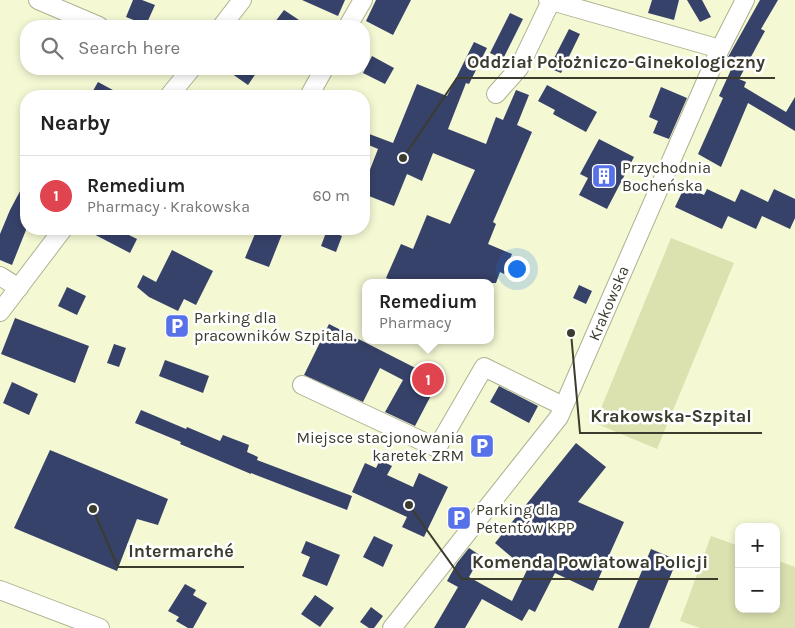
<!DOCTYPE html>
<meta charset="utf-8">
<style>
:root{--surface:#fff;--page:#f6f6f6;--text:#222;--muted:#767676;--line:#e0e0e0;--accent:#ea580c}
body{margin:0;font-family:Karla,sans-serif;background:var(--page);color:var(--text)}
.controls{position:absolute;right:15px;bottom:15px;display:grid;overflow:hidden;border-radius:10px;box-shadow:0 2px 8px #0003}
.controls button{width:45px;height:45px;display:grid;place-items:center;padding:0;border:0;border-bottom:1px solid var(--line);background:var(--surface);color:var(--text);font:25px sans-serif}
.you{position:absolute;left:516px;top:268px;width:18px;height:18px;margin:-12px;border:4px solid #fff;border-radius:50%;background:#1a73e8;box-shadow:0 0 0 8px #1a73e833}
.badge{display:grid;place-items:center;width:32px;height:32px;border-radius:50%;background:var(--accent);color:#fff;font-size:16px;font-weight:700}
.pin{position:absolute;translate:-50% -50%;border:2px solid #fff;box-shadow:0 1px 5px #0006}
.popup{position:absolute;left:362px;top:279px;width:132px;height:65px;box-sizing:border-box;display:grid;place-content:center;border-radius:10px;background:var(--surface);filter:drop-shadow(0 1px 4px #0005);font-size:16px;white-space:nowrap;color:var(--muted)}
.popup b{font-size:19px;color:var(--text)}
.popup::after{content:'';position:absolute;left:50%;top:100%;margin-left:-10px;border:10px solid transparent;border-top-color:var(--surface)}
.list{margin:0;padding:0;list-style:none}
h2{display:flex;justify-content:space-between;align-items:center;height:65px;margin:0;padding:0 20px;font-size:21px}
h2 small{font-size:16px;font-weight:400;color:var(--muted)}
.list li{display:grid;grid-template-columns:32px 1fr auto;gap:15px;align-items:center;box-sizing:border-box;height:80px;padding:0 20px;border-top:1px solid var(--line)}
.list b{display:block;font-size:19px;white-space:nowrap}
.list p{margin:0;font-size:16px;white-space:nowrap;color:var(--muted)}
.list em{font-size:16px;font-style:normal;color:var(--muted)}
.icon{flex:none;width:28px;height:28px;fill:none;stroke:currentColor;stroke-width:2;stroke-linecap:round;stroke-linejoin:round}
.map{position:relative;flex:none;width:795px;height:628px;overflow:hidden}
.search{position:absolute;background:var(--surface);box-shadow:0 2px 8px #0003;left:20px;top:20px;width:350px;height:55px;display:flex;align-items:center;gap:12px;box-sizing:border-box;padding:0 18px;border-radius:20px;color:var(--muted);font-size:19px}
.panel{position:absolute;background:var(--surface);box-shadow:0 2px 8px #0003;left:20px;top:90px;width:350px;height:145px;border-radius:20px}
.map>svg:first-child{display:block}
.green{fill:#dce1b0}
.building{fill:#37426a}
.lines{fill:none;stroke-linecap:round;stroke-linejoin:round}
.minor-casing{stroke:#aeb18f;stroke-width:20}
.minor{stroke:#fff;stroke-width:18}
.labels{text-anchor:middle;stroke-width:5;stroke-linejoin:round;paint-order:stroke}
.poi-label{font-size:16px;fill:#3b3c2e;stroke:#fff;text-anchor:start}
.street-label{font-size:16px;fill:#3b3c2e;stroke:#fff}
.leader{fill:none;stroke:#3b3c2e;stroke-width:2}
.callout-dot{fill:#3b3c2e;stroke:#fff;stroke-width:2}
.callout-label{font-size:18px;text-anchor:middle;font-weight:bold;fill:#3b3c2e;stroke:#fff;stroke-width:5;stroke-linejoin:round;paint-order:stroke}
</style>
<div class="map">
<svg width="795" height="628" viewBox="0 0 795 628">
<rect width="100%" height="100%" fill="#f4f8d3"/>
<!-- green -->
<path class="green" d="M 671,238 L 734,263 L 657,449 L 595,423 Z
M 711,536 L 739,546 L 739,609 L 776,609 L 776,560 L 795,567 L 795,628 L 700,628 L 680,621 Z"/>
<!-- building -->
<path class="building" d="M 133,0 L 142,0 L 155,5 L 146,25 L 126,17 Z
M 302,0 L 345,0 L 338,16 Z
M 376,0 L 411,0 L 393,35 L 366,21 Z
M 652,0 L 679,0 L 674,20 L 648,13 Z
M 687,0 L 702,0 L 711,17 L 700,22 Z
M 760,0 L 778,0 L 761,29 L 765,31 L 739,79 L 746,82 L 744,87 L 786,112 L 795,97 L 795,131 L 748,103 L 721,167 L 698,154 L 723,98 L 719,96 L 735,61 L 728,57 Z
M 284,10 L 308,26 L 272,26 Z
M 510,13 L 523,19 L 503,59 L 490,53 Z
M 569,29 L 580,34 L 561,73 L 549,68 Z
M 474,42 L 487,48 L 469,84 L 466,83 L 448,129 L 486,144 L 496,117 L 503,120 L 516,90 L 529,95 L 517,125 L 532,132 L 493,222 L 496,224 L 488,244 L 512,254 L 504,274 L 500,272 L 496,283 L 399,283 L 386,278 L 401,244 L 413,249 L 427,215 L 450,224 L 475,170 L 433,153 L 422,181 L 407,174 L 394,206 L 364,194 L 364,185 L 378,149 L 364,143 L 364,132 L 393,143 L 417,84 L 447,96 Z
M 372,56 L 394,68 L 385,84 L 363,73 Z
M 225,69 L 259,69 L 248,85 Z
M 98,82 L 124,96 L 90,96 Z
M 547,85 L 597,112 L 586,132 L 553,114 L 555,110 L 538,101 Z
M 661,87 L 687,98 L 669,139 L 653,133 L 658,121 L 649,117 Z
M 599,139 L 634,157 L 607,209 L 579,195 L 588,178 L 580,174 Z
M 26,180 L 26,230 L 12,265 L 0,260 L 0,234 L 10,210 Z
M 685,186 L 704,195 L 707,189 L 735,202 L 741,189 L 768,202 L 774,189 L 795,199 L 795,218 L 790,229 L 762,216 L 756,229 L 728,216 L 722,229 L 675,207 Z
M 84,229 L 117,229 L 137,239 L 130,253 Z
M 257,229 L 284,229 L 269,267 L 245,258 Z
M 327,230 L 342,236 L 336,252 L 321,246 Z
M 172,250 L 213,271 L 196,305 L 184,299 L 178,311 L 149,297 L 137,287 L 143,275 L 156,282 Z
M 579,285 L 592,291 L 586,304 L 573,298 Z
M 67,287 L 86,296 L 77,315 L 58,306 Z
M 15,318 L 89,346 L 75,383 L 1,354 Z
M 329,324 L 439,380 L 415,426 L 385,412 L 403,380 L 380,368 L 363,402 L 304,375 Z
M 114,344 L 126,348 L 119,367 L 107,363 Z
M 165,360 L 209,376 L 203,393 L 159,376 Z
M 12,382 L 38,394 L 29,415 L 3,403 Z
M 499,386 L 538,406 L 529,423 L 490,402 Z
M 141,410 L 186,429 L 187,427 L 220,441 L 223,435 L 249,445 L 247,452 L 258,457 L 257,460 L 352,496 L 347,510 L 251,473 L 251,474 L 180,444 L 181,442 L 135,423 Z
M 576,443 L 606,467 L 578,502 L 624,522 L 593,591 L 555,573 L 535,612 L 529,609 L 522,621 L 482,599 L 465,628 L 434,628 L 458,587 L 447,581 L 457,563 L 469,548 L 481,556 L 469,577 L 512,601 L 527,570 L 495,543 Z
M 50,450 L 168,499 L 158,525 L 137,519 L 117,571 L 14,528 Z
M 380,460 L 392,466 L 387,475 L 413,487 L 419,473 L 448,487 L 424,537 L 402,527 L 407,517 L 352,492 L 365,463 L 376,468 Z
M 374,536 L 393,545 L 383,567 L 363,557 Z
M 306,541 L 340,555 L 327,586 L 302,576 L 310,557 L 301,553 Z
M 651,549 L 677,560 L 649,628 L 618,628 Z
M 185,584 L 196,590 L 193,595 L 207,603 L 193,628 L 188,628 L 176,621 L 179,617 L 168,611 Z
M 315,595 L 334,608 L 320,627 L 301,614 Z
M 371,607 L 383,616 L 374,628 L 369,628 L 360,622 Z"/>
<g class="lines">
<defs>
<path id="minor" d="M 38,0 L 99,26
M 548,0 L 720,49
M 222,26 L 242,0
M 348,26 L 363,0
M 496,94 L 519,68 L 551,1
M 169,96 L 191,69
M 309,96 L 324,69
M 0,276 L 19,288
M 0,312 L 63,229
M 302,385 L 437,448 L 484,367 L 563,406
M 0,590 L 100,628
M 392,628 L 559,417 L 720,49 L 745,0"/>
</defs>
<!-- minor casing -->
<use href="#minor" class="minor-casing"/>
<!-- minor -->
<use href="#minor" class="minor"/>
</g>
<!-- icons -->
<defs>
<symbol id="building-square" viewBox="-11 -11 22 22"><rect x="-9" y="-9" width="18" height="18" rx="4" fill="#5772e8" stroke="#fff"/><path d="M-4-6H4V6H1V3H-1V6H-4ZM-2.5-4.3h1.7v1.8h-1.7ZM.8-4.3h1.7v1.8H.8ZM-2.5-1h1.7V.8h-1.7ZM.8-1h1.7V.8H.8Z" fill="#fff"/></symbol>
<symbol id="parking-square" viewBox="-11 -11 22 22"><rect x="-9" y="-9" width="18" height="18" rx="4" fill="#5772e8" stroke="#fff"/><path d="M-3.5-5.5H1a3.5 3.5 0 0 1 0 7H-1V5.5H-3.5ZM-1-3.4V-.6H.8a1.4 1.4 0 0 0 0-2.8Z" fill="#fff"/></symbol>
</defs>
<g fill-rule="evenodd">
<use href="#building-square" x="590" y="162" width="28" height="28"/>
<use href="#parking-square" x="163" y="312" width="28" height="28"/>
<use href="#parking-square" x="468" y="432" width="28" height="28"/>
<use href="#parking-square" x="445" y="504" width="28" height="28"/>
</g>
<g class="labels">
<!-- poi labels -->
<g class="poi-label">
<text x="622" y="173">Przychodnia<tspan x="622" dy="18">Bocheńska</tspan></text>
<text x="194" y="323">Parking dla<tspan x="194" dy="18">pracowników Szpitala.</tspan></text>
<text x="464" y="443" text-anchor="end">Miejsce stacjonowania<tspan x="464" dy="18">karetek ZRM</tspan></text>
<text x="476" y="515">Parking dla<tspan x="476" dy="18">Petentów KPP</tspan></text>
</g>
<!-- street labels -->
<g class="street-label">
<text transform="translate(608 303) rotate(-67)" y="6">Krakowska</text>
</g>
</g>
<!-- callouts -->
<path class="leader" d="M403 158L457 78H775M571 333L580 433H762M93 509L118 567H244M409 505L462 579H718"/>
<g class="callout-dot">
<circle cx="403" cy="158" r="5"/>
<circle cx="571" cy="333" r="5"/>
<circle cx="93" cy="509" r="5"/>
<circle cx="409" cy="505" r="5"/>
</g>
<g class="callout-label">
<text x="616" y="68">Oddział Położniczo-Ginekologiczny</text>
<text x="671" y="422">Krakowska-Szpital</text>
<text x="181" y="557">Intermarché</text>
<text x="590" y="568">Komenda Powiatowa Policji</text>
</g>
</svg>
<div class="controls">
<button>+</button>
<button>−</button>
</div>
<div class="you"></div>
<div class="pin badge" style="left:428px;top:379px;background:#e0444e">1</div>
<div class="popup"><b>Remedium</b>Pharmacy</div>
<div class="search"><svg class="icon" aria-label="search" viewBox="0 0 24 24"><circle cx="10" cy="10" r="6"/><path d="M15 15l6 6"/></svg>Search here</div>
<section class="panel">
<h2>Nearby<small></small></h2>
<ul class="list">
<li><span class="badge" style="background:#e0444e">1</span><div><b>Remedium</b><p>Pharmacy · Krakowska</p></div><em>60 m</em></li>
</ul>
</section>
</div>
